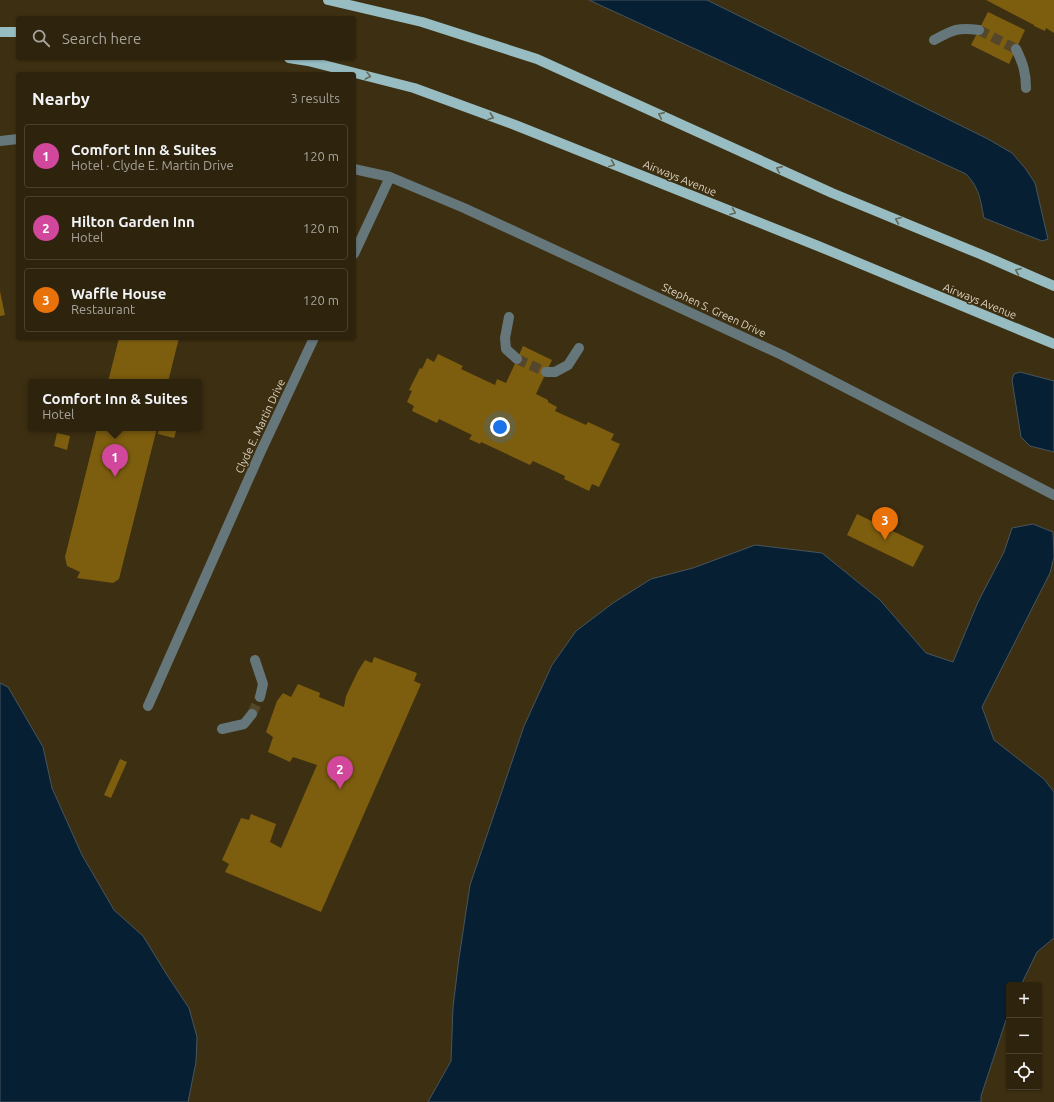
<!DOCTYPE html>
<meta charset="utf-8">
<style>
:root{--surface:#2e230d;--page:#3a2f1b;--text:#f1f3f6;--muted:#a7a49d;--line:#49402e;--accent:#ea580c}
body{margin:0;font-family:Ubuntu,sans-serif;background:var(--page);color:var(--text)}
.controls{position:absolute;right:12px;bottom:12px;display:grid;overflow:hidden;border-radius:4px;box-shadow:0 1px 3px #0004}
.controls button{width:36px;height:36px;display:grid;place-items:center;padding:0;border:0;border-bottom:1px solid var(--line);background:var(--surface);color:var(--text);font:20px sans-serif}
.you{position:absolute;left:500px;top:427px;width:14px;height:14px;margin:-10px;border:3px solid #fff;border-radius:50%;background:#1a73e8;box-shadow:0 0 0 6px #1a73e833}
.badge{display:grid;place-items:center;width:26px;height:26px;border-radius:50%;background:var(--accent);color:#fff;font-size:13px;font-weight:700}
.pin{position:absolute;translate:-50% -33px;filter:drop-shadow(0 1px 2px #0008)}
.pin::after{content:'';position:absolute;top:21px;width:14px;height:12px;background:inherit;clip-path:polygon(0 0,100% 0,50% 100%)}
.popup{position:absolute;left:28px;top:379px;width:174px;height:52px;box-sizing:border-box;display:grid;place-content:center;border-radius:4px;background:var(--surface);filter:drop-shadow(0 1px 3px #0005);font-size:13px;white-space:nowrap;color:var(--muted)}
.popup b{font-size:15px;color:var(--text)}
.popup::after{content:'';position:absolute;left:50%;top:100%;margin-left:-8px;border:8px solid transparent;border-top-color:var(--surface)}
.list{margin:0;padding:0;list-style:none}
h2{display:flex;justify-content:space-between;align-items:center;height:52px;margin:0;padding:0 16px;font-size:17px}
h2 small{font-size:13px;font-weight:400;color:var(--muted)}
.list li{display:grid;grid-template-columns:26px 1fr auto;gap:12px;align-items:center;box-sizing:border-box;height:64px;margin:0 8px 8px;padding:0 8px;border:1px solid var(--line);border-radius:4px}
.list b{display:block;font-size:15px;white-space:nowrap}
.list p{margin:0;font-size:13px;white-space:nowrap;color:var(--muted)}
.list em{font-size:13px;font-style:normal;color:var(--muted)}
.icon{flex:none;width:22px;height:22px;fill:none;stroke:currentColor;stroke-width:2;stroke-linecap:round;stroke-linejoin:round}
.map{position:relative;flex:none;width:1054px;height:1102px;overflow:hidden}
.search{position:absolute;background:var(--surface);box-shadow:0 1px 3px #0004;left:16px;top:16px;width:340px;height:44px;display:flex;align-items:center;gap:10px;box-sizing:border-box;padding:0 14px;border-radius:4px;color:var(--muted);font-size:15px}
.panel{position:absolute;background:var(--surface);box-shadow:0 1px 3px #0004;left:16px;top:72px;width:340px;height:268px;border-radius:4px}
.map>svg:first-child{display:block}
.water{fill:#071f33;stroke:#47555e}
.building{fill:#7d5e0f}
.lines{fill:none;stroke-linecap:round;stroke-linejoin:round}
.minor-tunnel{stroke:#55472b;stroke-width:10;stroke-dasharray:10 5;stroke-linecap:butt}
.minor{stroke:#65777b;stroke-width:10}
.major{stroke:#97bdc3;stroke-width:10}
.oneway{stroke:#616858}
.labels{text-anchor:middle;stroke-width:3;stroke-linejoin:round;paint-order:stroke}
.street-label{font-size:11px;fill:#dbd2c1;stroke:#3d2f11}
</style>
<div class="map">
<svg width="1054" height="1102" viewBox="0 0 1054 1102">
<rect width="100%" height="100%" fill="#3d2f11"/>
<!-- water -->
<path class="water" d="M 589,0 L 707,0 L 988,139 L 1012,153 L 1025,168 L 1035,183 L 1048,239 L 1042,241 L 984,218 C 980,199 980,189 966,174 Z
M 1020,372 L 1054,381 L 1054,452 L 1030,446 L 1021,437 L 1012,380 L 1014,374 Z
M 1033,524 L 1053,532 L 1054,557 L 1050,573 L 982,707 L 994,740 L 1044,779 L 1054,792 L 1054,938 L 1037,952 L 1021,985 L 1009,985 L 1009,1011 L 981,1096 L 981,1102 L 428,1102 L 451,1061 L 453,1007 L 459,958 L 470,885 L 524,726 L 552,665 L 576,631 L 613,603 L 651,579 L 693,568 L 755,545 L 822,553 L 880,600 L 926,653 L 953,662 L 978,602 L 1004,552 L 1012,528 Z
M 0,683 L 8,687 L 43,747 L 52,788 L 82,855 L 114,910 L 143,936 L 167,975 L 189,1008 L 197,1037 L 196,1062 L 188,1102 L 0,1102 Z"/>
<!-- building -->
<path class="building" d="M 986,0 L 1054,0 L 1054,33 L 1046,28 L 1045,31 L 1034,26 L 1034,25 Z
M 988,12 L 1025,30 L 1009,64 L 971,45 Z
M 0,291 L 5,315 L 0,316 Z
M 119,338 L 179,338 L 168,382 L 108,382 Z
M 523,346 L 552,360 L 536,394 L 548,400 L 548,402 L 557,407 L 555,411 L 586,425 L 588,422 L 614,434 L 611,440 L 620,444 L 599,487 L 592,484 L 589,491 L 564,479 L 565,476 L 533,461 L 530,465 L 481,442 L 480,444 L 469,439 L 472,435 L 439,419 L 437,423 L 412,411 L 414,406 L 407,402 L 412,391 L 409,390 L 420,368 L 422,369 L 427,358 L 434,362 L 438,354 L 463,366 L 461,369 L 495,385 L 497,379 L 506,383 Z
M 97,428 L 157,428 L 119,579 L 113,583 L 77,578 L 80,572 L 67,566 L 65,557 Z
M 159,428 L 177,428 L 174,438 L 158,434 Z
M 57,433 L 70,436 L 67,450 L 54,446 Z
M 857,514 L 924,546 L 913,567 L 847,535 Z
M 374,657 L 417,673 L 414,681 L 421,684 L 321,912 L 225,872 L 229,864 L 222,860 L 241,818 L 249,820 L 251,814 L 276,824 L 270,842 L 281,848 L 317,765 L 293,757 L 290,762 L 268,752 L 273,737 L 266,732 L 277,701 L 283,693 L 291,697 L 298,684 L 320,693 L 319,697 L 344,707 L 346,696 L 358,671 L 365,660 L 372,663 Z
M 120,759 L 127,762 L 111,798 L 104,795 Z"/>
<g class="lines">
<!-- minor-tunnel -->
<path class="minor-tunnel" d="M 979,30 L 1016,49
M 517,359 L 546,372
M 252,714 L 260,697"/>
<!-- minor -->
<path class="minor" d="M 934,40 C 953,30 957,27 979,30
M 1016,49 C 1023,63 1026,73 1026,88
M 0,141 L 18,139
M 354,169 L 390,177 L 464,208 L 782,355 L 1054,495
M 354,254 L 390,177
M 509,317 L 505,338 L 506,349 L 517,359
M 546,372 L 555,372 L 568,365 L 579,348
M 255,660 L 263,684 L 260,697
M 148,706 L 261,451 L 314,338
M 222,729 L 244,724 L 252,714"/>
<!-- major -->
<path class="major" d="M 328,0 L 422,22 L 537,59 L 832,193 L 980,254 L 1054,286
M 0,32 L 18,32
M 289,58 L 308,61 L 414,88 L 515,125 L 818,246 L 1054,344"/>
</g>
<!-- one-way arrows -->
<defs><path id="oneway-chevron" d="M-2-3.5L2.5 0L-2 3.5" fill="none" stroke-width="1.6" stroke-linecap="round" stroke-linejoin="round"/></defs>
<g class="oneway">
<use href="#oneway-chevron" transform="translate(368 76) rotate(14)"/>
<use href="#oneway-chevron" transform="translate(661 115) rotate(-156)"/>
<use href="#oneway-chevron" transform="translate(491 117) rotate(20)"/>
<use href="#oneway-chevron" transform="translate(612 164) rotate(22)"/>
<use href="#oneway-chevron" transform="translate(779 169) rotate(-156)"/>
<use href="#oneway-chevron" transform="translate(733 212) rotate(22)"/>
<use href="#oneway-chevron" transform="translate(898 220) rotate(-157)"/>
<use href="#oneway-chevron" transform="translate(1018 271) rotate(-157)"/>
</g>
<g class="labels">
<!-- street labels -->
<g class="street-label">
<text transform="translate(680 178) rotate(22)" y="4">Airways Avenue</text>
<text transform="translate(980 301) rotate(22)" y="4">Airways Avenue</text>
<text transform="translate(714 310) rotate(25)" y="4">Stephen S. Green Drive</text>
<text transform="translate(260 426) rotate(-65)" y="4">Clyde E. Martin Drive</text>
</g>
</g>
</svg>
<div class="controls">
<button>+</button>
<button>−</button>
<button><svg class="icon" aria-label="locate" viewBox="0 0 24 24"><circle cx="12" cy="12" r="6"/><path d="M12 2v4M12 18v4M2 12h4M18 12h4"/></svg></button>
</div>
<div class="you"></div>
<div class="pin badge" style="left:115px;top:477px;background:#d1479c">1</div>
<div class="popup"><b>Comfort Inn &amp; Suites</b>Hotel</div>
<div class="pin badge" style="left:340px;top:789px;background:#d1479c">2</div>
<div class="pin badge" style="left:885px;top:540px;background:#e8710a">3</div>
<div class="search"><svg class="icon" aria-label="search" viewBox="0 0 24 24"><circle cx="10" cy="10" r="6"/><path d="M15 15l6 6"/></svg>Search here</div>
<section class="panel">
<h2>Nearby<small>3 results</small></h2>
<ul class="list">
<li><span class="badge" style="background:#d1479c">1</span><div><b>Comfort Inn &amp; Suites</b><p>Hotel · Clyde E. Martin Drive</p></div><em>120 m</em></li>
<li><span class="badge" style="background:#d1479c">2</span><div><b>Hilton Garden Inn</b><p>Hotel</p></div><em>120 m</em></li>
<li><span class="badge" style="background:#e8710a">3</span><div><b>Waffle House</b><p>Restaurant</p></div><em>120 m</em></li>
</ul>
</section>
</div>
